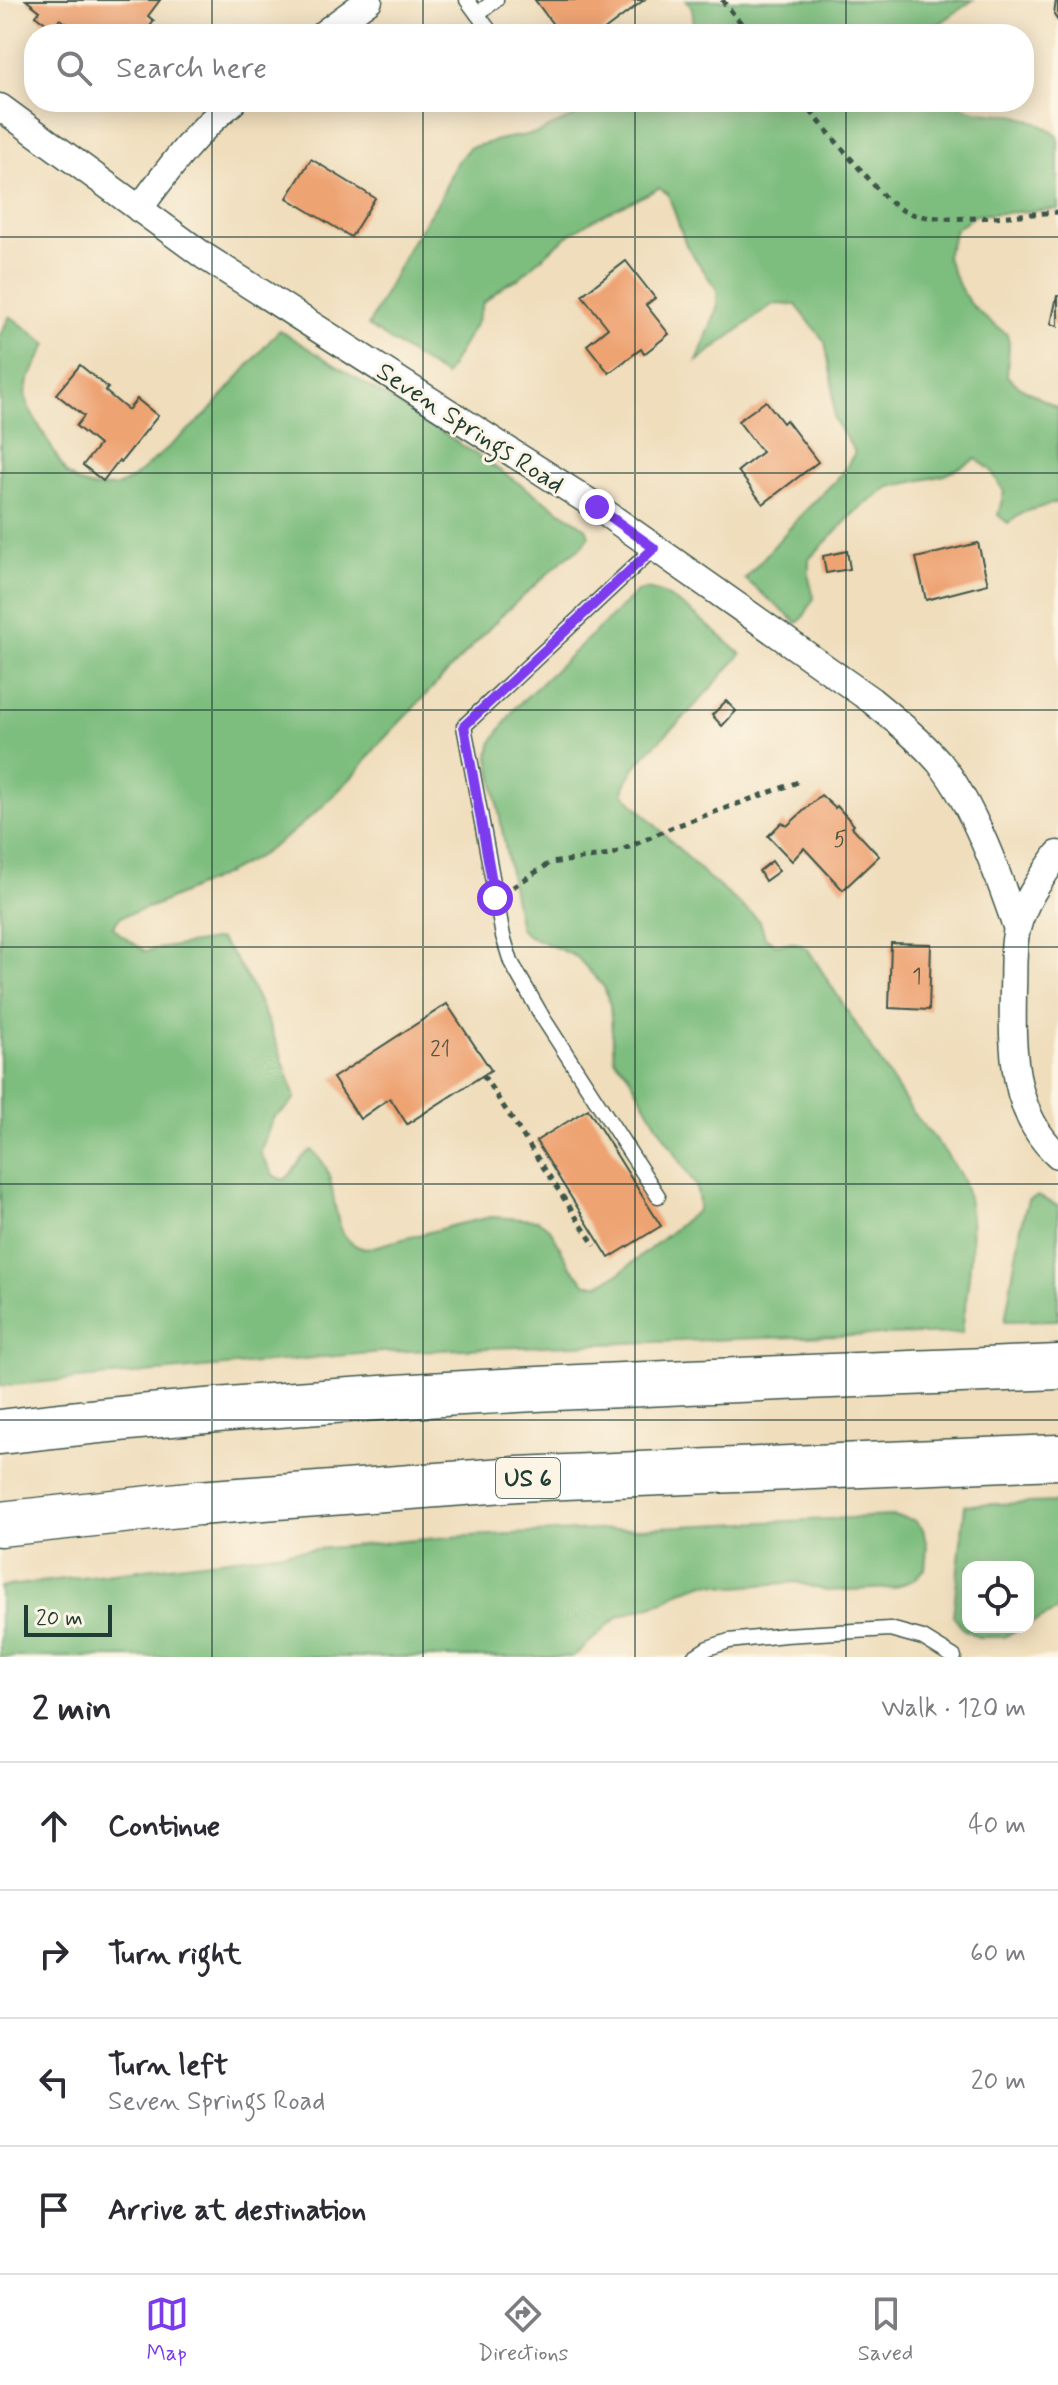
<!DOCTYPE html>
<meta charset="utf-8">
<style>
:root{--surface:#fff;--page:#f7f7f7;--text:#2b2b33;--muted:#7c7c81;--line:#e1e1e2;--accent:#7c3aed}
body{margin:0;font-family:Mynerve,sans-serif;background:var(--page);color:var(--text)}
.controls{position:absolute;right:24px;bottom:24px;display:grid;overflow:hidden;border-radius:16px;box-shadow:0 4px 20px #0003}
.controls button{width:72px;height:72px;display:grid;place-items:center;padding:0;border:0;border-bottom:2px solid var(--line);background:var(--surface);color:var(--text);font:40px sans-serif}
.scale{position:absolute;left:24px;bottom:20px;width:88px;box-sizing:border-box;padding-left:8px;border:4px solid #1f3d34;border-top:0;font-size:22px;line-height:28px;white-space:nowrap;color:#1f3d34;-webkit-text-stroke:6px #fcf5e5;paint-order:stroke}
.stop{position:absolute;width:24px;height:24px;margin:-18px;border:6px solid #7c3aed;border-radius:50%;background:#fff}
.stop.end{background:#7c3aed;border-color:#fff;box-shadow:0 2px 8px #0008}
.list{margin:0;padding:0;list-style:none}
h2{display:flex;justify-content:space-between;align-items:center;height:104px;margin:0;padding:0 32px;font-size:34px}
h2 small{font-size:26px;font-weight:400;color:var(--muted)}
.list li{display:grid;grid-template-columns:52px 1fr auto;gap:24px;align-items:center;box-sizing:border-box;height:128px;padding:0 32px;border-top:2px solid var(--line)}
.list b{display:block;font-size:30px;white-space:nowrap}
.list p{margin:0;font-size:26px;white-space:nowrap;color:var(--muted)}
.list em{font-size:26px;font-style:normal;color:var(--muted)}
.icon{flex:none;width:44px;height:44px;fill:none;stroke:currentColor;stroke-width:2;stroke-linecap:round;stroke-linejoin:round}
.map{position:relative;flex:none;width:1058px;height:1657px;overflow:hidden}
.search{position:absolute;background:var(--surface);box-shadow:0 4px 20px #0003;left:24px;right:24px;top:24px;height:88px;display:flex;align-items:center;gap:20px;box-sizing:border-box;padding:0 28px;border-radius:32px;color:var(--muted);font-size:30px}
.sheet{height:616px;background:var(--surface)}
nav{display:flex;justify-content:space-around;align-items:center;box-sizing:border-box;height:112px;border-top:2px solid var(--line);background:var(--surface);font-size:22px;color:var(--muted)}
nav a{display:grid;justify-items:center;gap:4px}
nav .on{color:var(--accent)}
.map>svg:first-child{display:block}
.forest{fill:#7dbd7e;stroke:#4e7d59;stroke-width:2}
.building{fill:#eea372}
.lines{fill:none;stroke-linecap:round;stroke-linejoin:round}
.lane-casing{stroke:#3e5548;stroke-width:17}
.street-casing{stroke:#3e5548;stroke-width:29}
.highway-casing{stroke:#3e5548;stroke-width:47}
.path{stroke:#3e5548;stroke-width:5;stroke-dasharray:6 6;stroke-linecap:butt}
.lane{stroke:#fff;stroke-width:14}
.street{stroke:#fff;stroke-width:26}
.highway{stroke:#fff;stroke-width:44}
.route{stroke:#7c3aed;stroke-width:10}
.grid{fill:none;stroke:#1f3d34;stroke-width:2;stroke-opacity:0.55}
.labels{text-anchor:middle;stroke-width:6;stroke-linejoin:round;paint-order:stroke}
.number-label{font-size:22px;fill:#535644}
.shield{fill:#fcf5e5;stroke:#617469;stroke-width:2}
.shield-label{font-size:24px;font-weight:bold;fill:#1f3d34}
.street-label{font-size:26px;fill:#1f3d34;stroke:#fcf5e5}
</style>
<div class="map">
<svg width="1058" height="1657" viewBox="0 0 1058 1657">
<rect width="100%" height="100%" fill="#fcf5e5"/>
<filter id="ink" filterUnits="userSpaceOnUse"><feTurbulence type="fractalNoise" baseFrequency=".0125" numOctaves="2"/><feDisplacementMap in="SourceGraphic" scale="16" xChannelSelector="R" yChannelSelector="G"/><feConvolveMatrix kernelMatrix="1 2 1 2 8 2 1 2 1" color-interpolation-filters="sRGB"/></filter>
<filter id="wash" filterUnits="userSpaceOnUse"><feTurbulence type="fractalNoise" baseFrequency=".006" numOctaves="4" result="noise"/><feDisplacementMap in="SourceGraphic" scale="32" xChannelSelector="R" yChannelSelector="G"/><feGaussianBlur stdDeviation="1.8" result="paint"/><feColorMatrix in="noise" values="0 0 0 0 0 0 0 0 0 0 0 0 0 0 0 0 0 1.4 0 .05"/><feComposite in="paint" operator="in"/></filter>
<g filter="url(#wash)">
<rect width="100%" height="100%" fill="#efddbb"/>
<!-- forest -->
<path class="forest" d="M 686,0 L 973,0 L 925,34 L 683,34 L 694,25 L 692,8 Z
M 603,102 L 956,102 C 971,115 998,112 1018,116 C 1032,120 1046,127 1058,136 L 1058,209 L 975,215 L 956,229 L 946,256 C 962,297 970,309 1007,334 L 1009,344 L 1007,376 L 1020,387 L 1058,408 L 1058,502 L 1024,512 L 1008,523 L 998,515 L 1004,492 L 991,470 L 976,459 L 945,475 L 890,487 L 856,511 L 809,559 L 809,578 L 814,598 L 803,618 L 797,623 L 745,579 L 802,514 L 842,474 L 855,452 L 834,419 L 833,385 L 825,342 L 796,305 L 773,304 L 697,361 L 717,309 L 717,290 L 686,245 L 668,194 L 659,188 C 635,201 610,210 586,224 C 562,238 540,260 518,279 L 506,284 L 483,303 L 477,321 L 445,376 L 368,326 L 411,243 L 440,199 L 456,163 L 469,148 L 502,139 L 538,133 L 597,106 Z
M 10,316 L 47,344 L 28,381 L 25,394 L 29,408 L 66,473 L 79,483 L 96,488 L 117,486 L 133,478 L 207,414 L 279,330 L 439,430 L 586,528 L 589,536 L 582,546 L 564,559 L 502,615 L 378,745 L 356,773 L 322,807 L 289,835 L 261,855 L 223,875 L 156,905 L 120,917 L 113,927 L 120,934 L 145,951 L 219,939 C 252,972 281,1052 295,1098 L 287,1108 L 273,1118 L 260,1153 L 274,1176 L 284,1180 C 298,1170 296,1159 312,1150 C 318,1156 324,1162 327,1170 C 338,1196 330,1243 366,1249 L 459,1224 L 491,1217 L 538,1220 L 550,1229 L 570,1266 L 586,1284 L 599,1284 L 620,1273 L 698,1210 L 699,1202 L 696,1186 L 656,1123 L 627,1072 L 614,1059 L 610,1005 L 604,987 L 577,957 L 527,935 L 520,929 L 489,757 L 491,744 L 515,708 L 638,591 C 663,579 721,638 741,654 C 724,673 707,692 690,711 C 670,733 628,763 623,793 L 704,874 L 760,921 L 765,937 L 775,944 L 795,943 L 807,948 L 915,1116 C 929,1131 959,1167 965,1186 C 979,1233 967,1285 962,1333 L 762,1338 L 382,1352 L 0,1386 L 0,335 Z
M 1038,1196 L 1058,1206 L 1058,1320 L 1005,1321 L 1022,1221 L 1028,1200 Z
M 1058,1502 L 1058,1610 L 1028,1625 L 1028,1567 L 968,1567 L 968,1627 L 1024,1627 L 1004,1637 L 978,1637 L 963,1629 L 953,1616 L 965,1505 Z
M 892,1516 L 914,1520 L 923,1529 L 927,1547 L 925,1569 L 915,1579 L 894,1588 L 827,1591 L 796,1582 L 736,1587 L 705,1583 L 681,1591 L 663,1602 L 619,1616 L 573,1657 L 0,1657 L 0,1587 L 284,1552 L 449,1537 Z"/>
<g id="blocks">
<!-- building -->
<path class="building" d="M 26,0 L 160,0 L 148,16 L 154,21 L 144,34 L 65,34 L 60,31 L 66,23 L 60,19 L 53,28 L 36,16 L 40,11 Z
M 535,0 L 644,0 L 599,34 L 560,34 Z
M 1056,0 L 1058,0 L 1058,21 L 1054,15 Z
M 311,159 L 375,198 L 351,237 L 287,198 Z
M 626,261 L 655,298 L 646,305 L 669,334 L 644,354 L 641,349 L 609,373 L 587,345 L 608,328 L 582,295 Z
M 1057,296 L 1058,296 L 1058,326 L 1051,324 Z
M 80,365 L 108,388 L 105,391 L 128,410 L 137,399 L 158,416 L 121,462 L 119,460 L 103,481 L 83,465 L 99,445 L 76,426 L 84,416 L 56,394 Z
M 766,401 L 783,423 L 786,420 L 818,462 L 763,504 L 738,471 L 762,452 L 738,421 Z
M 978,543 L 988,584 L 926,600 L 916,558 Z
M 847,551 L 850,569 L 826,573 L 823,556 Z
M 726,701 L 736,711 L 722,726 L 712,715 Z
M 821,795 L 835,808 L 837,806 L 854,825 L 852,827 L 879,856 L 843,890 L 804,848 L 792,861 L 768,836 L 782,822 L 787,826 Z
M 772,861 L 779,871 L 765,881 L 759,871 Z
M 891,943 L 931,944 L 929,1010 L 889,1008 Z
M 447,1004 L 491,1070 L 407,1124 L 390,1098 L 360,1119 L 333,1078 Z
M 588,1109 L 661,1226 L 609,1258 L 536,1141 Z"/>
</g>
</g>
<g filter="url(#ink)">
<use href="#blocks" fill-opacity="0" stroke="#3e5548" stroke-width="2"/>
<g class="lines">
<defs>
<path id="lane" d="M 467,0 L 492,34
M 477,14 L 496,0
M 654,548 L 464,726 L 503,936 L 511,962 L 543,1018 L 658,1196
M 694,1657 L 708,1648 L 729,1641 L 785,1635 L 890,1629 L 923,1638 L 954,1657"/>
<path id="street" d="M 323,34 L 369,0
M 0,107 L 204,256 L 597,507 L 871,700 C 894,719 919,739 939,762 C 973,804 999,877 1017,929
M 139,209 C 168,170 195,132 233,102
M 1058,854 C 1042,877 1024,901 1017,929 C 1012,948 1014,970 1013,990 C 1012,1048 1011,1114 1058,1155"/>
<path id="highway" d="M 0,1432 C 351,1390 705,1382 1058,1367
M 0,1524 L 198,1503 L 517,1479 L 1058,1457"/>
</defs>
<!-- lane casing -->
<use href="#lane" class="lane-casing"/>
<!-- street casing -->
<use href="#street" class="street-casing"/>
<!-- highway casing -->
<use href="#highway" class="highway-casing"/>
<!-- path -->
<path class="path" d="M 722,0 L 750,34
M 803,102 C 824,127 845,153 868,178 C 878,190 889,204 904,211 C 935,226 1021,214 1058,212
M 513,887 L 550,863 L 611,855 L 673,827 L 801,781
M 483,1075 L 595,1246"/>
<!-- lane -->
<use href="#lane" class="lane"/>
<!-- street -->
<use href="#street" class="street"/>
<!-- highway -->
<use href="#highway" class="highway"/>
</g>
</g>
<g class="lines" filter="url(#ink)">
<!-- route -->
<path class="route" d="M 495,898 L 464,726 L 654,548 L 597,507"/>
</g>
<!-- grid -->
<path class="grid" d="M 212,0 L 212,34M 423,0 L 423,34M 635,0 L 635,34M 846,0 L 846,34M 212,102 L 212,1657M 423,102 L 423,1657M 635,102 L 635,1657M 846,102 L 846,1657M 0,237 L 1058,237M 0,473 L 1058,473M 0,710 L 1058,710M 0,947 L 1058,947M 0,1184 L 1058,1184M 0,1420 L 1058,1420"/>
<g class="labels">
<!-- number labels -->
<g class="number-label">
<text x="840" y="846">5</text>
<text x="917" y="983">1</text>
<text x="440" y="1056">21</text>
</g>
<!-- shield labels -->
<rect class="shield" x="496" y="1458" width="64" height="40" rx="6"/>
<g class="shield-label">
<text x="528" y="1486">US 6</text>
</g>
<!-- street labels -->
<g class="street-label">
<text transform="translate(471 427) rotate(33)" y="9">Seven Springs Road</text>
</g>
</g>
</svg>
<div class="controls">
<button><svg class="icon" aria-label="locate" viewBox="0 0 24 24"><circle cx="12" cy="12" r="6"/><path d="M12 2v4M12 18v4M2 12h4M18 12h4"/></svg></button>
</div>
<div class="scale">20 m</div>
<div class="stop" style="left:495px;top:898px"></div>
<div class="stop end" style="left:597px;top:507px"></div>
<div class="search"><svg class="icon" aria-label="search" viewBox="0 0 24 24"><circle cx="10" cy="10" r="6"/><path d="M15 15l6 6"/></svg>Search here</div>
</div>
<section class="sheet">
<h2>2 min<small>Walk · 120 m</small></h2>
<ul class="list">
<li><svg class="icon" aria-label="ahead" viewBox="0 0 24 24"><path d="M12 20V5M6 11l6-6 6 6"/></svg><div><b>Continue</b></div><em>40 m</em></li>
<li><svg class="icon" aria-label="right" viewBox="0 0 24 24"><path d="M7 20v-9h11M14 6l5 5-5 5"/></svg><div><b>Turn right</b></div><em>60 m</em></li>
<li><svg class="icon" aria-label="left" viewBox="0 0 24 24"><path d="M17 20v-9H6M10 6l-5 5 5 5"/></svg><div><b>Turn left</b><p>Seven Springs Road</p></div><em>20 m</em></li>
<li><svg class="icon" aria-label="arrive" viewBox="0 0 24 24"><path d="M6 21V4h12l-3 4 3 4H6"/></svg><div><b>Arrive at destination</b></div></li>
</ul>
</section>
<nav>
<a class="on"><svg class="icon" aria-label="map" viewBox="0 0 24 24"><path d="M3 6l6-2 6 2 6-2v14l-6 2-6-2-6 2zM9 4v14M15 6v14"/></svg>Map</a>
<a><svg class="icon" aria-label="directions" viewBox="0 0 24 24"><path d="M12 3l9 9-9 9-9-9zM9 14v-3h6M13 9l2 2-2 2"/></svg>Directions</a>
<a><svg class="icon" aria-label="saved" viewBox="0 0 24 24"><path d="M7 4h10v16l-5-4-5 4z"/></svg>Saved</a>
</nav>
